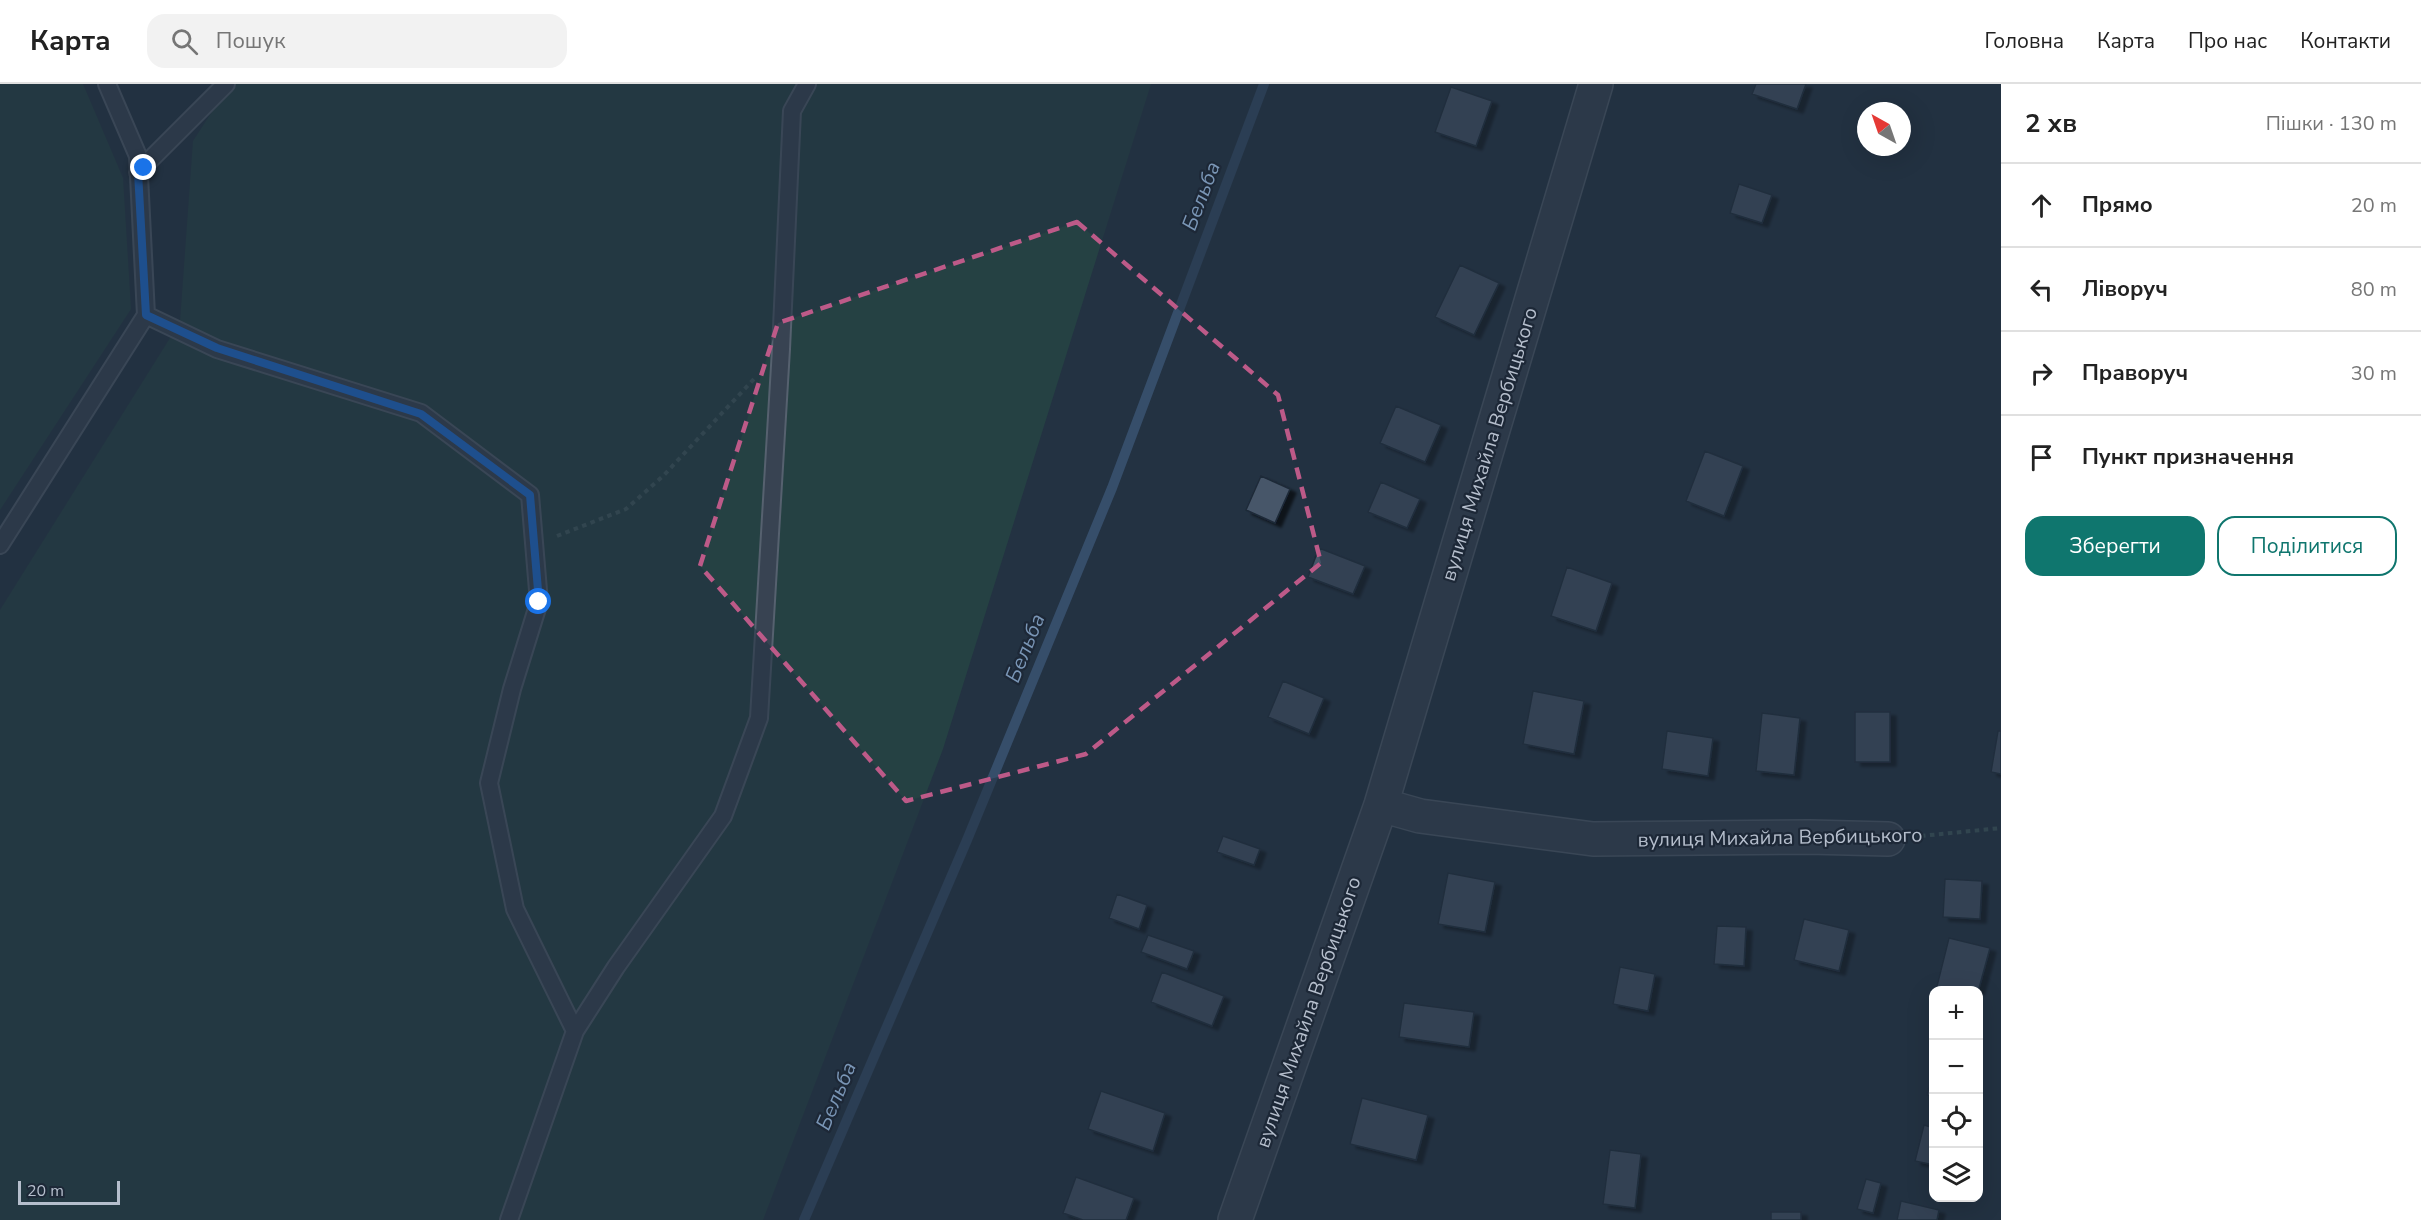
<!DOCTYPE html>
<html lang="uk">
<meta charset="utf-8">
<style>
:root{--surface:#fff;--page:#f2f2f2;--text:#222;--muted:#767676;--line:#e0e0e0;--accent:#0f766e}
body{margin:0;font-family:"Nunito Sans",sans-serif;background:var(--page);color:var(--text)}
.controls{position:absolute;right:18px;bottom:18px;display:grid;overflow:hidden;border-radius:12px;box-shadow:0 6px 24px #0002}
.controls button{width:54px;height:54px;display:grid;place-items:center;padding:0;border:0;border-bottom:2px solid var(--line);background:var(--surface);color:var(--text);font:30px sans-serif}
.compass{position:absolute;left:1857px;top:18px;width:54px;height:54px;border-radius:50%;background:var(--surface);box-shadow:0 6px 24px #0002;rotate:320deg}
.scale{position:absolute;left:18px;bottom:15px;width:102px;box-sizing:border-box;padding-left:6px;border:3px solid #b5becc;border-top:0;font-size:16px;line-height:21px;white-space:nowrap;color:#b5becc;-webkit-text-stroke:4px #1d2837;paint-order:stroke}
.stop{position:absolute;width:18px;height:18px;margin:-14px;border:4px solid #1a73e8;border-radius:50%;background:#fff}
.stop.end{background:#1a73e8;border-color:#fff;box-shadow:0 2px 6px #0008}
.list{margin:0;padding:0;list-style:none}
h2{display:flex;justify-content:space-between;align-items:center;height:78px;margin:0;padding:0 24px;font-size:26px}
h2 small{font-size:20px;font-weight:400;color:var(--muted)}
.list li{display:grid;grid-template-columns:39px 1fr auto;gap:18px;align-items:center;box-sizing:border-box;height:84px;padding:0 24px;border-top:2px solid var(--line)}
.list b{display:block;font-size:22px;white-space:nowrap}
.list em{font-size:20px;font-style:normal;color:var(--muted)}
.actions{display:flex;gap:12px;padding:18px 24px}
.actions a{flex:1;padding:14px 0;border:2px solid var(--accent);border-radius:18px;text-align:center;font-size:21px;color:var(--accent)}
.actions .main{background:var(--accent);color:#fff}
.icon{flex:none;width:33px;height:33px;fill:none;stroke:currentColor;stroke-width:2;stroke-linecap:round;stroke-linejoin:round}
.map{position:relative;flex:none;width:2001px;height:1136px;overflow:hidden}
header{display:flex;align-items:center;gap:36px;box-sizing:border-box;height:84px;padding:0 30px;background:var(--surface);border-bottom:2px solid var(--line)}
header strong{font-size:28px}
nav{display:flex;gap:33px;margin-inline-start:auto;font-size:21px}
.search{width:420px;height:54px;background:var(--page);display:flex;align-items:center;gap:15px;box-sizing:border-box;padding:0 21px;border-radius:18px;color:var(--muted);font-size:22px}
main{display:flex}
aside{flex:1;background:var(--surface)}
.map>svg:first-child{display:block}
.green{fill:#254143}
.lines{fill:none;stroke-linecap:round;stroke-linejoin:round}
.stream{stroke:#364e6a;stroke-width:10}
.building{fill:#475769;stroke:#1f2a39;stroke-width:1.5;filter:url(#shadow)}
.lane-casing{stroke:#56616f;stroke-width:20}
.street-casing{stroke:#56616f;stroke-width:36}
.path{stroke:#445e60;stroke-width:4;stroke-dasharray:4.5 4.5;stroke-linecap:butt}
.lane{stroke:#384352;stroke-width:16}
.street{stroke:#384352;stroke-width:33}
.route{stroke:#1a73e8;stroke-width:8}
.marked{fill:none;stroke:#bd5a88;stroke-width:4.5;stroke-dasharray:12 8;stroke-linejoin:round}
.labels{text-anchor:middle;stroke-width:4.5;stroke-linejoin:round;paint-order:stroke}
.street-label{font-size:20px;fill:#b5becc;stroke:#1d2837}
.water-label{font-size:21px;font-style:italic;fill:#7a96b6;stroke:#1d2837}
</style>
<header>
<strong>Карта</strong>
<div class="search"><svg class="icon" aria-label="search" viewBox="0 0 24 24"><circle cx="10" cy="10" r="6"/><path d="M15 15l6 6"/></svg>Пошук</div>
<nav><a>Головна</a><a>Карта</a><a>Про нас</a><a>Контакти</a></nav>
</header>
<main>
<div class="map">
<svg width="2001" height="1136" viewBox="0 0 2001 1136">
<defs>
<filter id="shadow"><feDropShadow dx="6" dy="4" stdDeviation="1.5" flood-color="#0009"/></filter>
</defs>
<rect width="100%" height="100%" fill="#233242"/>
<!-- green -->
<path class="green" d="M 0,0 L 83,0 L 123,94 L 131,225 L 0,426 Z
M 230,0 L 1151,0 L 943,665 L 763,1136 L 0,1136 L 0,526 L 180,238 L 193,57 Z"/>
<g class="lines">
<!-- stream -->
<path class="stream" d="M 804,1136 L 967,756 L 1112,404 L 1264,0"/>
</g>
<!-- building -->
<path class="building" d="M 1756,0 L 1806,0 L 1797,25 L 1752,10 Z
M 1451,3 L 1492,17 L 1476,62 L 1435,48 Z
M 1739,100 L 1772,111 L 1762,139 L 1730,129 Z
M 1460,181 L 1499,199 L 1474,251 L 1435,233 Z
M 1396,322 L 1441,341 L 1425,378 L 1380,359 Z
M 1705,367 L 1743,382 L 1724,432 L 1686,417 Z
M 1261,392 L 1290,405 L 1275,439 L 1246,426 Z
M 1381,398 L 1420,415 L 1407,444 L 1368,428 Z
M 1319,464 L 1365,482 L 1353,510 L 1308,493 Z
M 1567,483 L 1612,499 L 1596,547 L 1551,532 Z
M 1283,597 L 1324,614 L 1309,650 L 1268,633 Z
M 1533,607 L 1584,617 L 1574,670 L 1523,660 Z
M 1855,628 L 1890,628 L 1890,678 L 1855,678 Z
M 1762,629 L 1800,634 L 1794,691 L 1756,687 Z
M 1667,647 L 1713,654 L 1708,692 L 1662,685 Z
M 1998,647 L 2001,647 L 2001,690 L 1991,688 Z
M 1223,752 L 1260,765 L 1254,781 L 1217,768 Z
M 1448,789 L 1495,798 L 1485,848 L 1438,840 Z
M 1945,795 L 1982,797 L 1980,835 L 1943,833 Z
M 1117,810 L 1147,821 L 1139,845 L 1109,834 Z
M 1804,835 L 1849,846 L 1839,887 L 1794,876 Z
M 1717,842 L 1746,843 L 1744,882 L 1714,880 Z
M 1148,851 L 1194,867 L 1187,885 L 1141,868 Z
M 1949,854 L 1990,864 L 1978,908 L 1978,906 L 1936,906 Z
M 1620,883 L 1655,890 L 1648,927 L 1613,920 Z
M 1162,888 L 1224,912 L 1212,942 L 1151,918 Z
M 1404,919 L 1474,928 L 1469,963 L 1399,953 Z
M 1934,985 L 1934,1013 L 1927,1011 Z
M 1101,1007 L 1165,1029 L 1153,1067 L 1088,1045 Z
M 1362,1014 L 1428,1031 L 1416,1076 L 1350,1060 Z
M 1924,1041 L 1934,1044 L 1934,1081 L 1915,1077 Z
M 1610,1066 L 1641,1070 L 1635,1124 L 1603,1120 Z
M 1076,1093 L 1134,1114 L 1126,1136 L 1083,1136 L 1063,1129 Z
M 1866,1095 L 1881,1099 L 1873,1129 L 1857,1125 Z
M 1901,1117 L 1939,1126 L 1937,1136 L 1897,1136 Z
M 1771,1128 L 1801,1128 L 1801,1136 L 1771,1136 Z"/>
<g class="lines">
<defs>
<path id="lane" d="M 138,88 L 226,0
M 146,231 L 217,265 L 421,329 L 530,411 L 539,518 L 512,605 L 489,699 L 515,825 L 575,947 L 509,1136
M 0,461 L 146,231 L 138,72 L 107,0
M 575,947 L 616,883 L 723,732 L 759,634 L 781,265 L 792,27 L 807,0"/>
<path id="street" d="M 1381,721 L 1420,732 L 1593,755 L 1809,753 L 1888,755
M 1235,1136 L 1381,721 L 1596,0"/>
</defs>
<!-- lane casing -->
<use href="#lane" class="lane-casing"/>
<!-- street casing -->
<use href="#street" class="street-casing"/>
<!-- path -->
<path class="path" d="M 557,452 L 626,425 L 664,391 L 754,295
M 1921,752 L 2001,744"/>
<!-- lane -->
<use href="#lane" class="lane"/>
<!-- street -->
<use href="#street" class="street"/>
</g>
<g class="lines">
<!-- route -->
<path class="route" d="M 144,84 L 138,88 L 146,231 L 217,264 L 421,330 L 530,411 L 539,518"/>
</g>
<!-- marked area -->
<path d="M0 0H2001V1136H0ZM 1077,138 L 1278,311 L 1321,479 L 1086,670 L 906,717 L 700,482 L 778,239 Z" fill="#233242" fill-opacity=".55" fill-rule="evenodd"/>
<path class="marked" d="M 1077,138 L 1278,311 L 1321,479 L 1086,670 L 906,717 L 700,482 L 778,239 Z"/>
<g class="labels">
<!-- street labels -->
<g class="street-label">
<text transform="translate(1489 360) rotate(-73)" y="7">вулиця Михайла Вербицького</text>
<text transform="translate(1780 753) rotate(-1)" y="7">вулиця Михайла Вербицького</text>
<text transform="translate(1308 928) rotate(-71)" y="7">вулиця Михайла Вербицького</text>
</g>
<!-- water labels -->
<g class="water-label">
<text transform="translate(1201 112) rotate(-69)" y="7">Бельба</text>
<text transform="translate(1025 564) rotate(-68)" y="7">Бельба</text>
<text transform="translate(836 1012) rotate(-67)" y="7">Бельба</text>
</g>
</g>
</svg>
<div class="controls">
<button>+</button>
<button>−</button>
<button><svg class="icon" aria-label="locate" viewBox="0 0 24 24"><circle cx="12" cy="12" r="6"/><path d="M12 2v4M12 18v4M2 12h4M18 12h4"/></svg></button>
<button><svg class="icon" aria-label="layers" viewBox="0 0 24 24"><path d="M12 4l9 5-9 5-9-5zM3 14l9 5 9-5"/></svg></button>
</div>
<svg class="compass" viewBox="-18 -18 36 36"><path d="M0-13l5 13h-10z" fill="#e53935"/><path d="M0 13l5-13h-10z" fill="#767676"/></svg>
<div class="scale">20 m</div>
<div class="stop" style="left:539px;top:518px"></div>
<div class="stop end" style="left:144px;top:84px"></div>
</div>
<aside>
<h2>2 хв<small>Пішки · 130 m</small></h2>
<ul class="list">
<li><svg class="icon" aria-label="ahead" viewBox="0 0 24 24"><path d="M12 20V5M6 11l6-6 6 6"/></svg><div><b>Прямо</b></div><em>20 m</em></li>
<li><svg class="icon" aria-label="left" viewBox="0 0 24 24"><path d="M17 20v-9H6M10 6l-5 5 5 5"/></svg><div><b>Ліворуч</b></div><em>80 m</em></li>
<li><svg class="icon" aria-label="right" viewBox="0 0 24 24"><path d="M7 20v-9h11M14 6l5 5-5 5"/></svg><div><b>Праворуч</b></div><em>30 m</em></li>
<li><svg class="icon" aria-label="arrive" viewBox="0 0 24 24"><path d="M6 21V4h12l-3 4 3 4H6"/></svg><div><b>Пункт призначення</b></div></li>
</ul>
<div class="actions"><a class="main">Зберегти</a><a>Поділитися</a></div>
</aside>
</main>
